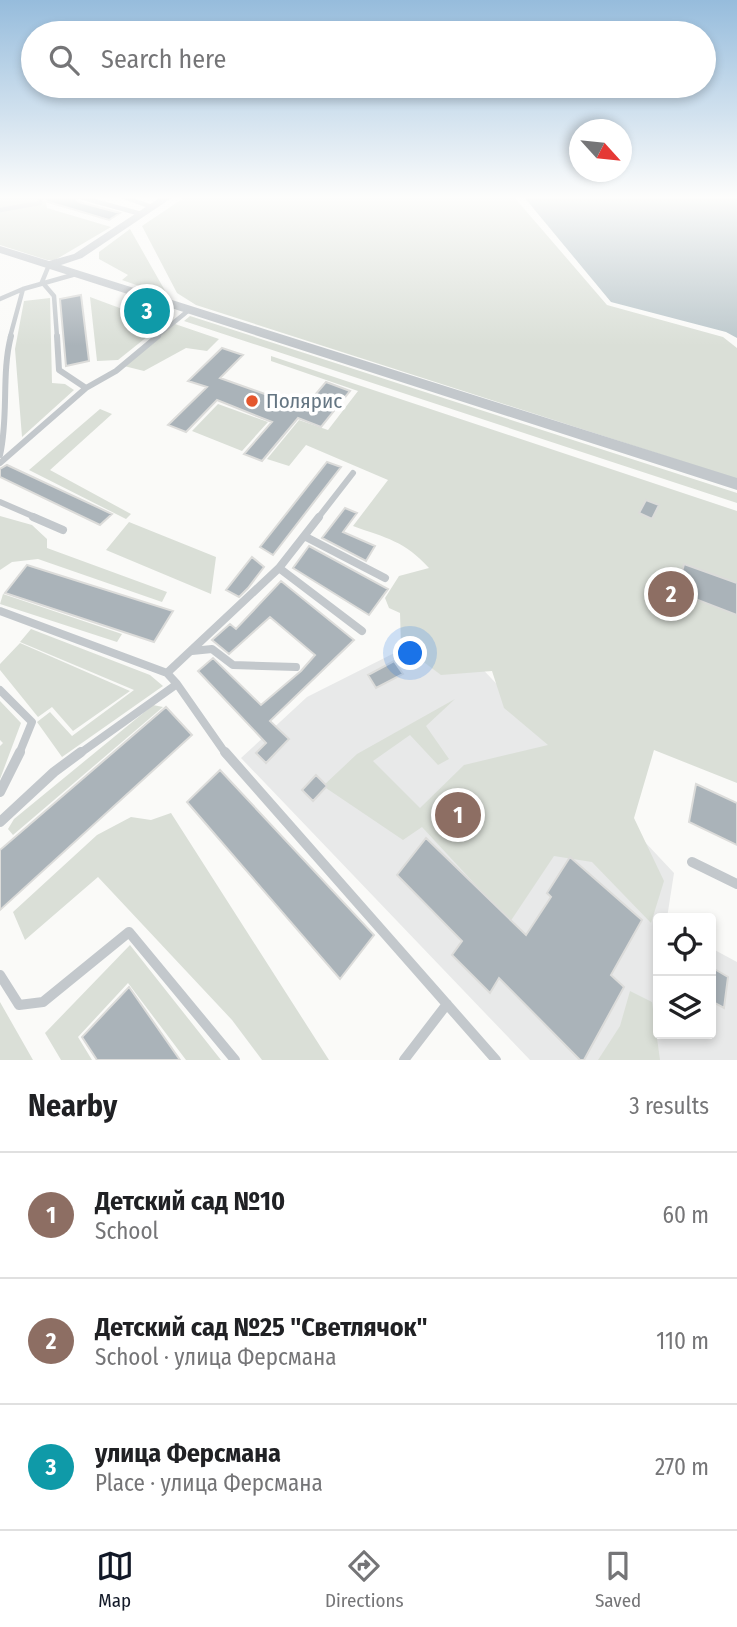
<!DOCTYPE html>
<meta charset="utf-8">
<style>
:root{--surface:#fff;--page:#f2f2f2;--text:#202124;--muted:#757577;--line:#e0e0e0;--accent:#111827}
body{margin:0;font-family:"Fira Sans Condensed",sans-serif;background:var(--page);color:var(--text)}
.controls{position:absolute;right:21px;bottom:21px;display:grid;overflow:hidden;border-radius:7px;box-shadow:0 4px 10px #0003}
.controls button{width:63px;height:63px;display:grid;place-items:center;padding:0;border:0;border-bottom:2px solid var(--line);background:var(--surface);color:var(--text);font:35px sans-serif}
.compass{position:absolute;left:569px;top:119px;width:63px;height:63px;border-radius:50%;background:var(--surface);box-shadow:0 4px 10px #0003;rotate:117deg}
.you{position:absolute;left:411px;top:654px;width:24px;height:24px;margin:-18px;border:5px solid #fff;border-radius:50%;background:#1a73e8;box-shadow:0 0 0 10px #1a73e833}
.badge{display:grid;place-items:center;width:46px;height:46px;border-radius:50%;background:var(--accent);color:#fff;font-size:23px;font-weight:700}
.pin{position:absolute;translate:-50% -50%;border:4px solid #fff;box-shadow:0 2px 7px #0006}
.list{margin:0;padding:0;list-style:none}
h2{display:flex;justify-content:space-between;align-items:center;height:91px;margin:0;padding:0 28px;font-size:30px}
h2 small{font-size:23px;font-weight:400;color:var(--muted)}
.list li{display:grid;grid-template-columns:46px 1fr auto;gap:21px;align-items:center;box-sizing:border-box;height:126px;padding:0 28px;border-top:2px solid var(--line)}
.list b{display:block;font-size:26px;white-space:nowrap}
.list p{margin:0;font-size:23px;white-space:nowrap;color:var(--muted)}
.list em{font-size:23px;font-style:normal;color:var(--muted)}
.icon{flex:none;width:38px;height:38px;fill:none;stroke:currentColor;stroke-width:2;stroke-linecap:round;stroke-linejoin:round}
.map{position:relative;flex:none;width:737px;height:1060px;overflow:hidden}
.search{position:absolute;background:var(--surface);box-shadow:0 4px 10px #0003;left:21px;right:21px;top:21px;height:77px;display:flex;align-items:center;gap:18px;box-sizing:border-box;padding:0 24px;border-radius:38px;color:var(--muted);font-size:26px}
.sheet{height:469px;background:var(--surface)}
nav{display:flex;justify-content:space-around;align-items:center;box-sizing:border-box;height:98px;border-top:2px solid var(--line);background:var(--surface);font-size:19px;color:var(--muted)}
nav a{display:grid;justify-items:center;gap:4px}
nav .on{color:var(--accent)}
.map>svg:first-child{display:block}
.built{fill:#e8e9e9}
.green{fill:#dadfd7}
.water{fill:#bbc7cb}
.building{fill:#aab3b9;stroke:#dcdcda;stroke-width:2}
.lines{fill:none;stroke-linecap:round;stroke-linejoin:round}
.service-far3{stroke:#c3c8cc;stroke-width:4.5}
.service-far2{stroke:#c3c8cc;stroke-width:6}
.service-far1{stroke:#c3c8cc;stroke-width:8}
.service{stroke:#c3c8cc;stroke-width:10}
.tertiary{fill:#c3c8cc;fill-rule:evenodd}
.poi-dot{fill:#e4572e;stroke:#fff;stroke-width:2.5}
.labels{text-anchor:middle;stroke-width:7;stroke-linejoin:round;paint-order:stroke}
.poi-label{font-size:21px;fill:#657683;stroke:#fff;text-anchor:start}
</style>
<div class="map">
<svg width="737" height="1060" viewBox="0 0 737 1060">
<rect width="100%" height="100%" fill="#fafaf8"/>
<!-- built -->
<path class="built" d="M 444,628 L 674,873 L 667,918 L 658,918 L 658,1034 L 711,1034 L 711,948 L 737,962 L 737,1060 L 530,1060 L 241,758 L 307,697 Z"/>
<!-- green -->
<path class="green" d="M 0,197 L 55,197 L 46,202 L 47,208 L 111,227 L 55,260 L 47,260 L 0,245 Z
M 185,197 L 514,197 L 607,305 L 723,337 L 737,348 L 737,479 L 196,305 L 177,293 L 142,226 Z
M 130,229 L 168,296 L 122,280 L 128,275 L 99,259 L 99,252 Z
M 90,297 L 163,324 L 118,360 L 97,361 Z
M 50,298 L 52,383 L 65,384 L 74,390 L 22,437 L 15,349 L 24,301 Z
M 190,316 L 737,493 L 737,503 L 184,321 Z
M 175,324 L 219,339 L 207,351 L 186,348 L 144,371 L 124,366 Z
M 271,356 L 737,511 L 737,783 L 654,750 L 634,818 L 664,881 L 651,923 L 592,862 L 554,856 L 510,922 L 422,827 L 403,840 L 323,786 L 357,754 L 455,699 L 426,726 L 449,759 L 438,765 L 410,735 L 373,761 L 420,808 L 464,765 L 548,745 L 504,708 L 492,671 L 441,675 L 401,645 L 400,613 L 389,608 L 385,598 L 399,576 L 429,568 C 405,541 386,538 353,526 L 388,480 L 306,445 L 289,466 L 267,459 L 299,420 L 328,430 L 358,391 L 271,361 Z
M 218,404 L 268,422 L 242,451 L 192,431 Z
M 100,409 L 112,414 L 50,470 L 131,514 L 126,519 L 29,470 Z
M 0,516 L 32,525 L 47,539 L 47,548 L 167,592 L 162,602 L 38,559 L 12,562 L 0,570 Z
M 129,522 L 216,557 L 211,594 L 106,550 Z
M 3,594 L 122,634 L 117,642 L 0,604 Z
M 31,629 L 150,675 L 163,686 L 62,757 L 37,722 L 50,712 L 72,736 L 134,690 L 20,642 Z
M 20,643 L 130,691 L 73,731 L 52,707 L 38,717 L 0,670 L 0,664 Z
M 0,701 L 21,723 L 0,779 L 0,746 L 3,743 L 0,740 Z
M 153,705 L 163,707 L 13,835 L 8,829 L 14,819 Z
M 171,813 L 329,1060 L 262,1060 L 232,1020 L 98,877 L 25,940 L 13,912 L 97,835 L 131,817 L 151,820 Z
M 130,945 L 221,1060 L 186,1060 L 128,983 L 78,1037 L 92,1060 L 61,1060 L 45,1033 Z
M 630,991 L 652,1002 L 660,1060 L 598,1060 L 620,1026 Z
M 0,1002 L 33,1060 L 0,1060 Z"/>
<!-- water -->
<path class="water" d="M 524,197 L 737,197 L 737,338 L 726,332 L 611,302 Z"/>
<!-- building -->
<path class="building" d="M 46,197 L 74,197 L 79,202 L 120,213 L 109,220 L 45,201 Z
M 81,295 L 89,361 L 66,366 L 60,299 Z
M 222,348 L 243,355 L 220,378 L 304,408 L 326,382 L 350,391 L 321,427 L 298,418 L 262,461 L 244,454 L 272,422 L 217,400 L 186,432 L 168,425 L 207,387 L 188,381 Z
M 327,462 L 341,467 L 273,555 L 260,547 Z
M 7,465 L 112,514 L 100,525 L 0,477 L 0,469 Z
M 646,500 L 659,505 L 652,519 L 639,513 Z
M 345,508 L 357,513 L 343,532 L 375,546 L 366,561 L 322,538 Z
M 309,546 L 388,589 L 369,615 L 293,568 Z
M 252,557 L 264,567 L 248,588 L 239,597 L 226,590 Z
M 684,564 L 737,583 L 737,615 L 677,592 Z
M 27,565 L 173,611 L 154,642 L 5,593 Z
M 281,581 L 354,640 L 270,721 L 289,739 L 266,763 L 256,753 L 266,743 L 198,671 L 213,658 L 261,705 L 301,671 L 315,655 L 270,617 L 229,654 L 212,640 L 230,624 L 236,629 Z
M 394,661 L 403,674 L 376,688 L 368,675 Z
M 166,707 L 192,735 L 0,910 L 0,850 Z
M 220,770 L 374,935 L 340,979 L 187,802 Z
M 316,775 L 327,786 L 313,801 L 302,790 Z
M 696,784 L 737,803 L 737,845 L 689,822 Z
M 426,838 L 526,935 L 551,897 L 547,893 L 570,857 L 642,920 L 611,975 L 624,987 L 584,1060 L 580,1060 L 499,978 L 490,993 L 452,955 L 462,941 L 397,875 Z
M 711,967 L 728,977 L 724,1008 L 711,1001 Z
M 129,987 L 180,1060 L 97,1060 L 82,1037 Z"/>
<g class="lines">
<!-- service-far3 -->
<path class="service-far3" d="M 80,197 L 141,214
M 124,197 L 152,207
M 0,210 L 40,203 L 41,197
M 42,282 L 54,296 L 57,337
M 42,282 L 49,265
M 0,299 L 23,289
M 10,337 L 23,289 L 76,274
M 156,337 L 189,310"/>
<!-- service-far2 -->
<path class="service-far2" d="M 57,336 L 59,370 L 86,388
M 0,455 C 9,416 1,374 11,336
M 0,463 L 86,388 L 116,371 L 158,336
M 0,502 L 37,518
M 318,518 L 353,473"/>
<!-- service-far1 -->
<path class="service-far1" d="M 33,517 L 63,530
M 306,537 L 385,578
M 279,568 L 362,631
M 0,611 L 167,673 L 177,684
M 192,651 L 212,649 L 233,665 L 296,667
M 167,673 L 279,568 L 319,517
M 0,690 L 32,722 L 19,754
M 79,754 L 177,684 L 226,754"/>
<!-- service -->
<path class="service" d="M 225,752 L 496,1060
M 0,792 L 20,752
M 0,822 L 54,772 L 81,752
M 692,862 L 737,884
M 0,975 L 19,1005 L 43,1002 L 129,932 L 235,1060
M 404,1060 L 447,1004"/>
<!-- tertiary -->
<path class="tertiary" d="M 161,197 L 173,197 L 82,258 L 61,265 L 737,478 L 737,490 L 0,253 L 0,246 L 49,261 L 74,254 Z"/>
</g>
<!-- sky -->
<linearGradient id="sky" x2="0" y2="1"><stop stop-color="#96bcdc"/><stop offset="0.57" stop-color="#fdfdfc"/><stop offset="1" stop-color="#fdfdfc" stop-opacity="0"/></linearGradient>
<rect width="737" height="346" fill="url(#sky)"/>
<!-- markers -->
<circle class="poi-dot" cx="252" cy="401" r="7"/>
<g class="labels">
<!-- poi labels -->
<g class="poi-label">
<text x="266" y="408">Полярис</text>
</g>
</g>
</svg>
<div class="controls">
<button><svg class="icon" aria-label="locate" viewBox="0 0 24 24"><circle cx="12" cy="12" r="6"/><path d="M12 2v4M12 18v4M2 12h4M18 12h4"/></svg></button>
<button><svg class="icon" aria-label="layers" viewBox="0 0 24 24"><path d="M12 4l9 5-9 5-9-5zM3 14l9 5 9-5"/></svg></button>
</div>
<svg class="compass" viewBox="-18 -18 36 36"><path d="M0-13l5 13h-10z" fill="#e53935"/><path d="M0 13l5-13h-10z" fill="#757577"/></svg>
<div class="you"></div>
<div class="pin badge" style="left:458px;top:815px;background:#8d6e63">1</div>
<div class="pin badge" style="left:671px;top:594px;background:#8d6e63">2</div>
<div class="pin badge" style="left:147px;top:311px;background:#0f9aa8">3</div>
<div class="search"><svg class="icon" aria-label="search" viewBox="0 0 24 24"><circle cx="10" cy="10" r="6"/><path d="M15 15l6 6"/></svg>Search here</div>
</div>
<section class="sheet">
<h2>Nearby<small>3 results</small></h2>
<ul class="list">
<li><span class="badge" style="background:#8d6e63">1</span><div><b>Детский сад №10</b><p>School</p></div><em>60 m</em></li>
<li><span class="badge" style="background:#8d6e63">2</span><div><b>Детский сад №25 &quot;Светлячок&quot;</b><p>School · улица Ферсмана</p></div><em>110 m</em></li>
<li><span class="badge" style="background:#0f9aa8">3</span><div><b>улица Ферсмана</b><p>Place · улица Ферсмана</p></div><em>270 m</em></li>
</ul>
</section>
<nav>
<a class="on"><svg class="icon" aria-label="map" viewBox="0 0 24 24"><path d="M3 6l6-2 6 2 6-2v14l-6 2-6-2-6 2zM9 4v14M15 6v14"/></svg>Map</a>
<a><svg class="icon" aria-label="directions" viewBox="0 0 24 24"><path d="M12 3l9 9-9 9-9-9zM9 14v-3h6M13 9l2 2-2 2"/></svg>Directions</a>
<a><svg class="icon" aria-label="saved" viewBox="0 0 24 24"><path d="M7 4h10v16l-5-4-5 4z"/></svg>Saved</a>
</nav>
